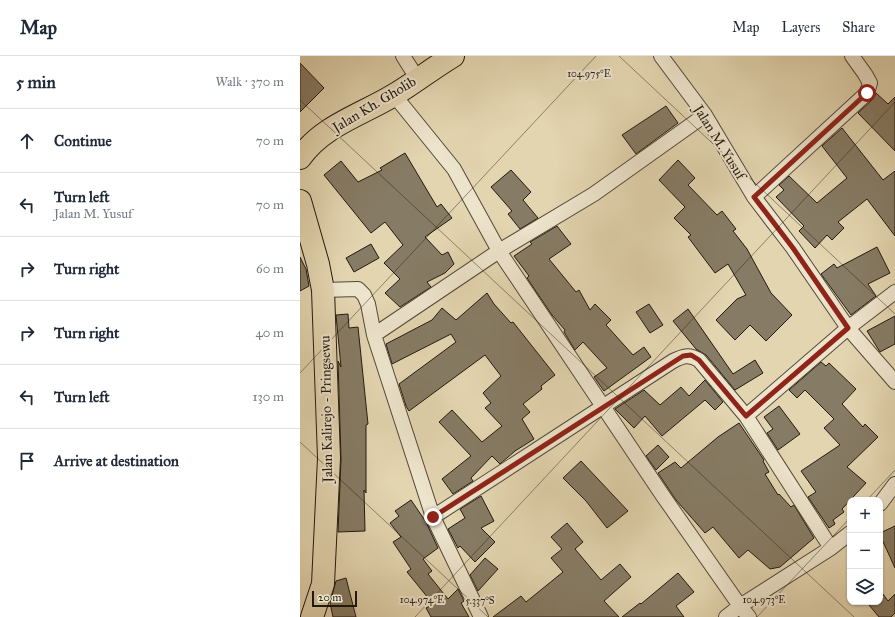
<!DOCTYPE html>
<meta charset="utf-8">
<style>
:root{--surface:#fff;--page:#f6f6f7;--text:#1f2937;--muted:#747a83;--line:#e0e1e3}
body{margin:0;font-family:"IM FELL Great Primer",serif;background:var(--page);color:var(--text)}
.controls{position:absolute;right:12px;bottom:12px;display:grid;overflow:hidden;border-radius:8px;box-shadow:0 1px 3px #0004}
.controls button{width:36px;height:36px;display:grid;place-items:center;padding:0;border:0;border-bottom:1px solid var(--line);background:var(--surface);color:var(--text);font:20px sans-serif}
.scale{position:absolute;left:12px;bottom:10px;width:45px;box-sizing:border-box;padding-left:4px;border:2px solid #221a11;border-top:0;font-size:11px;line-height:14px;white-space:nowrap;color:#221a11;-webkit-text-stroke:3px #ede4cc;paint-order:stroke}
.stop{position:absolute;width:12px;height:12px;margin:-9px;border:3px solid #8f2418;border-radius:50%;background:#fff}
.stop.end{background:#8f2418;border-color:#fff;box-shadow:0 1px 4px #0008}
.list{margin:0;padding:0;list-style:none}
h2{display:flex;justify-content:space-between;align-items:center;height:52px;margin:0;padding:0 16px;font-size:17px}
h2 small{font-size:13px;font-weight:400;color:var(--muted)}
.list li{display:grid;grid-template-columns:26px 1fr auto;gap:12px;align-items:center;box-sizing:border-box;height:64px;padding:0 16px;border-top:1px solid var(--line)}
.list b{display:block;font-size:15px;white-space:nowrap}
.list p{margin:0;font-size:13px;white-space:nowrap;color:var(--muted)}
.list em{font-size:13px;font-style:normal;color:var(--muted)}
.icon{flex:none;width:22px;height:22px;fill:none;stroke:currentColor;stroke-width:2;stroke-linecap:round;stroke-linejoin:round}
.map{position:relative;flex:none;width:595px;height:561px;overflow:hidden}
header{display:flex;align-items:center;gap:24px;box-sizing:border-box;height:56px;padding:0 20px;background:var(--surface);border-bottom:1px solid var(--line)}
header strong{font-size:19px}
nav{display:flex;gap:22px;margin-inline-start:auto;font-size:14px}
main{display:flex}
aside{flex:1;background:var(--surface)}
.map>svg:first-child{display:block}
.building{fill:#867b64;stroke:#221a11}
.lines{fill:none;stroke-linecap:round;stroke-linejoin:round}
.minor-casing{stroke:#524939;stroke-width:16}
.primary-casing{stroke:#221a11;stroke-width:24}
.minor{stroke:#ede4cc;stroke-width:14}
.primary{stroke:#e3d5b0;stroke-width:22}
.route{stroke:#8f2418;stroke-width:5}
.ticks{fill:none;stroke:#221a11;stroke-width:1;stroke-opacity:0.45}
.labels{text-anchor:middle;stroke-width:4;stroke-linejoin:round;paint-order:stroke}
.street-label{font-size:14px;fill:#221a11;stroke:#ede4cc}
.ticks-label{font-size:10px;text-anchor:middle;fill:#221a11;stroke:#ede4cc;stroke-width:4;stroke-linejoin:round;paint-order:stroke}
</style>
<header>
<strong>Map</strong>
<nav><a>Map</a><a>Layers</a><a>Share</a></nav>
</header>
<main>
<aside>
<h2>5 min<small>Walk · 370 m</small></h2>
<ul class="list">
<li><svg class="icon" aria-label="ahead" viewBox="0 0 24 24"><path d="M12 20V5M6 11l6-6 6 6"/></svg><div><b>Continue</b></div><em>70 m</em></li>
<li><svg class="icon" aria-label="left" viewBox="0 0 24 24"><path d="M17 20v-9H6M10 6l-5 5 5 5"/></svg><div><b>Turn left</b><p>Jalan M. Yusuf</p></div><em>70 m</em></li>
<li><svg class="icon" aria-label="right" viewBox="0 0 24 24"><path d="M7 20v-9h11M14 6l5 5-5 5"/></svg><div><b>Turn right</b></div><em>60 m</em></li>
<li><svg class="icon" aria-label="right" viewBox="0 0 24 24"><path d="M7 20v-9h11M14 6l5 5-5 5"/></svg><div><b>Turn right</b></div><em>40 m</em></li>
<li><svg class="icon" aria-label="left" viewBox="0 0 24 24"><path d="M17 20v-9H6M10 6l-5 5 5 5"/></svg><div><b>Turn left</b></div><em>130 m</em></li>
<li><svg class="icon" aria-label="arrive" viewBox="0 0 24 24"><path d="M6 21V4h12l-3 4 3 4H6"/></svg><div><b>Arrive at destination</b></div></li>
</ul>
</aside>
<div class="map">
<svg width="595" height="561" viewBox="0 0 595 561">
<rect width="100%" height="100%" fill="#e3d5b0"/>
<filter id="stains"><feTurbulence type="fractalNoise" baseFrequency=".005" numOctaves="4"/><feColorMatrix values="0 0 0 0 .2 0 0 0 0 .09 0 0 0 0 .02 0 0 0 .5 -.17"/></filter>
<radialGradient id="worn" r=".72"><stop offset=".6" stop-color="#630" stop-opacity="0"/><stop offset="1" stop-color="#630" stop-opacity=".3"/></radialGradient>
<!-- building -->
<path class="building" d="M 0,7 L 24,32 L 0,56 Z
M 576,37 L 588,48 L 595,41 L 595,95 L 558,57 L 573,43 Z
M 366,50 L 378,67 L 336,98 L 322,79 Z
M 542,72 L 583,124 L 595,115 L 595,180 L 567,143 L 538,166 L 544,172 L 532,184 L 527,179 L 515,192 L 499,175 L 504,170 L 476,141 L 484,134 L 479,129 L 489,120 L 517,147 L 547,122 L 522,90 Z
M 105,97 L 137,151 L 141,148 L 152,162 L 125,181 L 142,199 L 148,196 L 154,208 L 145,217 L 127,226 L 131,231 L 100,251 L 85,237 L 100,223 L 84,207 L 103,189 L 85,166 L 71,177 L 24,119 L 41,105 L 58,126 L 82,114 L 80,112 Z
M 378,104 L 395,122 L 388,129 L 417,159 L 422,155 L 436,173 L 433,175 L 447,193 L 471,237 L 492,259 L 466,285 L 450,269 L 435,284 L 416,264 L 437,243 L 446,239 L 428,208 L 415,217 L 388,181 L 391,179 L 374,162 L 385,151 L 359,124 Z
M 211,114 L 231,136 L 223,144 L 238,162 L 220,173 L 208,158 L 212,155 L 191,131 Z
M 257,170 L 271,188 L 249,203 L 276,236 L 279,234 L 290,254 L 295,248 L 311,264 L 306,269 L 333,299 L 344,291 L 351,301 L 304,335 L 294,321 L 307,312 L 283,286 L 275,294 L 264,276 L 265,274 L 252,259 L 227,222 L 229,220 L 214,200 L 232,188 L 230,186 Z
M 71,188 L 79,202 L 54,216 L 46,202 Z
M 577,191 L 590,217 L 568,228 L 576,240 L 551,259 L 521,218 L 534,208 L 537,212 Z
M 0,201 L 6,213 L 9,230 L 0,235 Z
M 187,237 L 194,248 L 211,267 L 213,266 L 255,319 L 241,330 L 242,333 L 223,348 L 230,356 L 222,363 L 234,383 L 215,395 L 200,408 L 192,400 L 171,422 L 173,425 L 153,438 L 142,423 L 171,400 L 139,366 L 152,354 L 182,386 L 202,370 L 185,352 L 191,347 L 183,337 L 201,320 L 185,299 L 109,355 L 106,350 L 99,328 L 156,286 L 151,278 L 92,308 L 86,288 L 132,264 L 142,252 L 156,264 Z
M 349,248 L 363,269 L 350,277 L 336,256 Z
M 388,253 L 433,318 L 455,304 L 463,317 L 435,334 L 406,299 L 396,293 L 373,265 Z
M 48,258 L 49,272 L 58,271 L 68,368 L 66,369 L 66,437 L 64,434 L 65,475 L 38,476 L 41,403 L 38,305 L 41,311 L 36,259 Z
M 595,260 L 595,288 L 580,296 L 567,275 Z
M 521,306 L 526,310 L 529,307 L 556,333 L 542,348 L 563,371 L 565,368 L 578,381 L 547,411 L 566,427 L 542,453 L 544,456 L 533,464 L 535,468 L 529,472 L 508,441 L 516,436 L 501,415 L 540,389 L 524,372 L 534,363 L 505,334 L 497,342 L 489,334 Z
M 405,324 L 423,346 L 415,354 L 405,344 L 362,380 L 345,360 L 334,372 L 315,353 L 344,334 L 360,349 L 381,331 L 389,340 Z
M 479,350 L 500,378 L 478,394 L 467,377 L 473,373 L 464,361 Z
M 439,367 L 464,404 L 463,405 L 469,416 L 465,418 L 478,439 L 479,438 L 491,451 L 494,449 L 514,482 L 480,511 L 470,513 L 448,494 L 439,502 L 413,471 L 405,477 L 376,444 L 358,417 L 375,406 L 381,412 L 418,381 Z
M 358,389 L 369,401 L 356,414 L 346,400 Z
M 281,405 L 328,455 L 307,472 L 286,445 L 263,422 Z
M 181,440 L 194,465 L 181,472 L 195,486 L 175,506 L 160,490 L 158,492 L 148,473 L 165,462 L 160,453 Z
M 111,444 L 126,466 L 138,492 L 123,503 L 132,515 L 128,518 L 148,543 L 158,533 L 164,545 L 161,547 L 169,561 L 131,561 L 126,552 L 133,548 L 107,516 L 111,513 L 93,486 L 101,481 L 90,467 L 99,460 L 95,455 Z
M 267,467 L 283,486 L 275,493 L 301,524 L 320,508 L 331,521 L 304,545 L 319,561 L 193,561 L 221,540 L 226,546 L 263,516 L 251,502 L 262,493 L 251,481 Z
M 595,470 L 595,512 L 580,479 L 580,477 Z
M 185,502 L 198,513 L 178,535 L 170,519 Z
M 378,517 L 394,536 L 376,550 L 384,561 L 322,561 L 340,547 L 341,548 Z
M 46,522 L 56,561 L 33,561 L 30,547 L 36,525 Z
M 583,538 L 588,545 L 595,538 L 595,557 L 591,561 L 579,561 L 569,549 L 573,546 L 580,546 L 580,540 Z"/>
<g class="lines">
<defs>
<path id="minor" d="M 103,0 L 117,22
M 361,0 L 405,59 L 454,141 L 493,192 L 548,272 L 595,326
M 94,39 L 154,113 L 199,195 L 363,440 L 440,550 L 426,561
M 454,141 L 567,37 L 570,27 L 565,18 L 552,0
M 23,234 L 58,233 L 64,239 L 68,248 L 74,279 L 133,461 L 181,561
M 74,279 L 199,195 L 294,138 L 405,59
M 446,360 L 548,272 L 595,236
M 580,448 L 595,428
M 133,461 L 373,305 C 383,300 389,298 399,304 L 446,360 L 531,492
M 449,561 L 440,550 L 531,492 L 550,477"/>
<path id="primary" d="M 0,102 C 22,70 61,59 94,39 C 114,27 133,12 153,0
M 0,145 L 18,208 L 23,234 L 29,402 L 23,528 L 12,561"/>
</defs>
<!-- minor casing -->
<use href="#minor" class="minor-casing"/>
<!-- primary casing -->
<use href="#primary" class="primary-casing"/>
<!-- minor -->
<use href="#minor" class="minor"/>
<!-- primary -->
<use href="#primary" class="primary"/>
</g>
<g class="lines">
<!-- route -->
<path class="route" d="M 133,461 L 383,300 L 391,299 L 399,304 L 446,360 L 548,272 L 493,192 L 454,141 L 567,37"/>
</g>
<!-- ticks -->
<path class="ticks" d="M 319,0 L 595,258M 0,44 L 554,561M 0,317 L 296,0M 0,386 L 188,561M 567,444 L 595,414M 115,561 L 595,46M 457,561 L 550,462"/>
<g class="labels">
<!-- street labels -->
<g class="street-label">
<text transform="translate(74 48) rotate(-31)" y="5">Jalan Kh. Gholib</text>
<text transform="translate(420 86) rotate(58)" y="5">Jalan M. Yusuf</text>
<text transform="translate(26 353) rotate(-91)" y="5">Jalan Kalirejo - Pringsewu</text>
</g>
</g>
<g class="ticks-label">
<text x="289" y="21">104.975°E</text>
<text x="122" y="547">104.974°E</text>
<text x="464" y="547">104.973°E</text>
<text x="180" y="548">5.337°S</text>
</g>
<rect width="100%" height="100%" filter="url(#stains)"/>
<rect width="100%" height="100%" fill="url(#worn)"/>
</svg>
<div class="controls">
<button>+</button>
<button>−</button>
<button><svg class="icon" aria-label="layers" viewBox="0 0 24 24"><path d="M12 4l9 5-9 5-9-5zM3 14l9 5 9-5"/></svg></button>
</div>
<div class="scale">20 m</div>
<div class="stop" style="left:567px;top:37px"></div>
<div class="stop end" style="left:133px;top:461px"></div>
</div>
</main>
